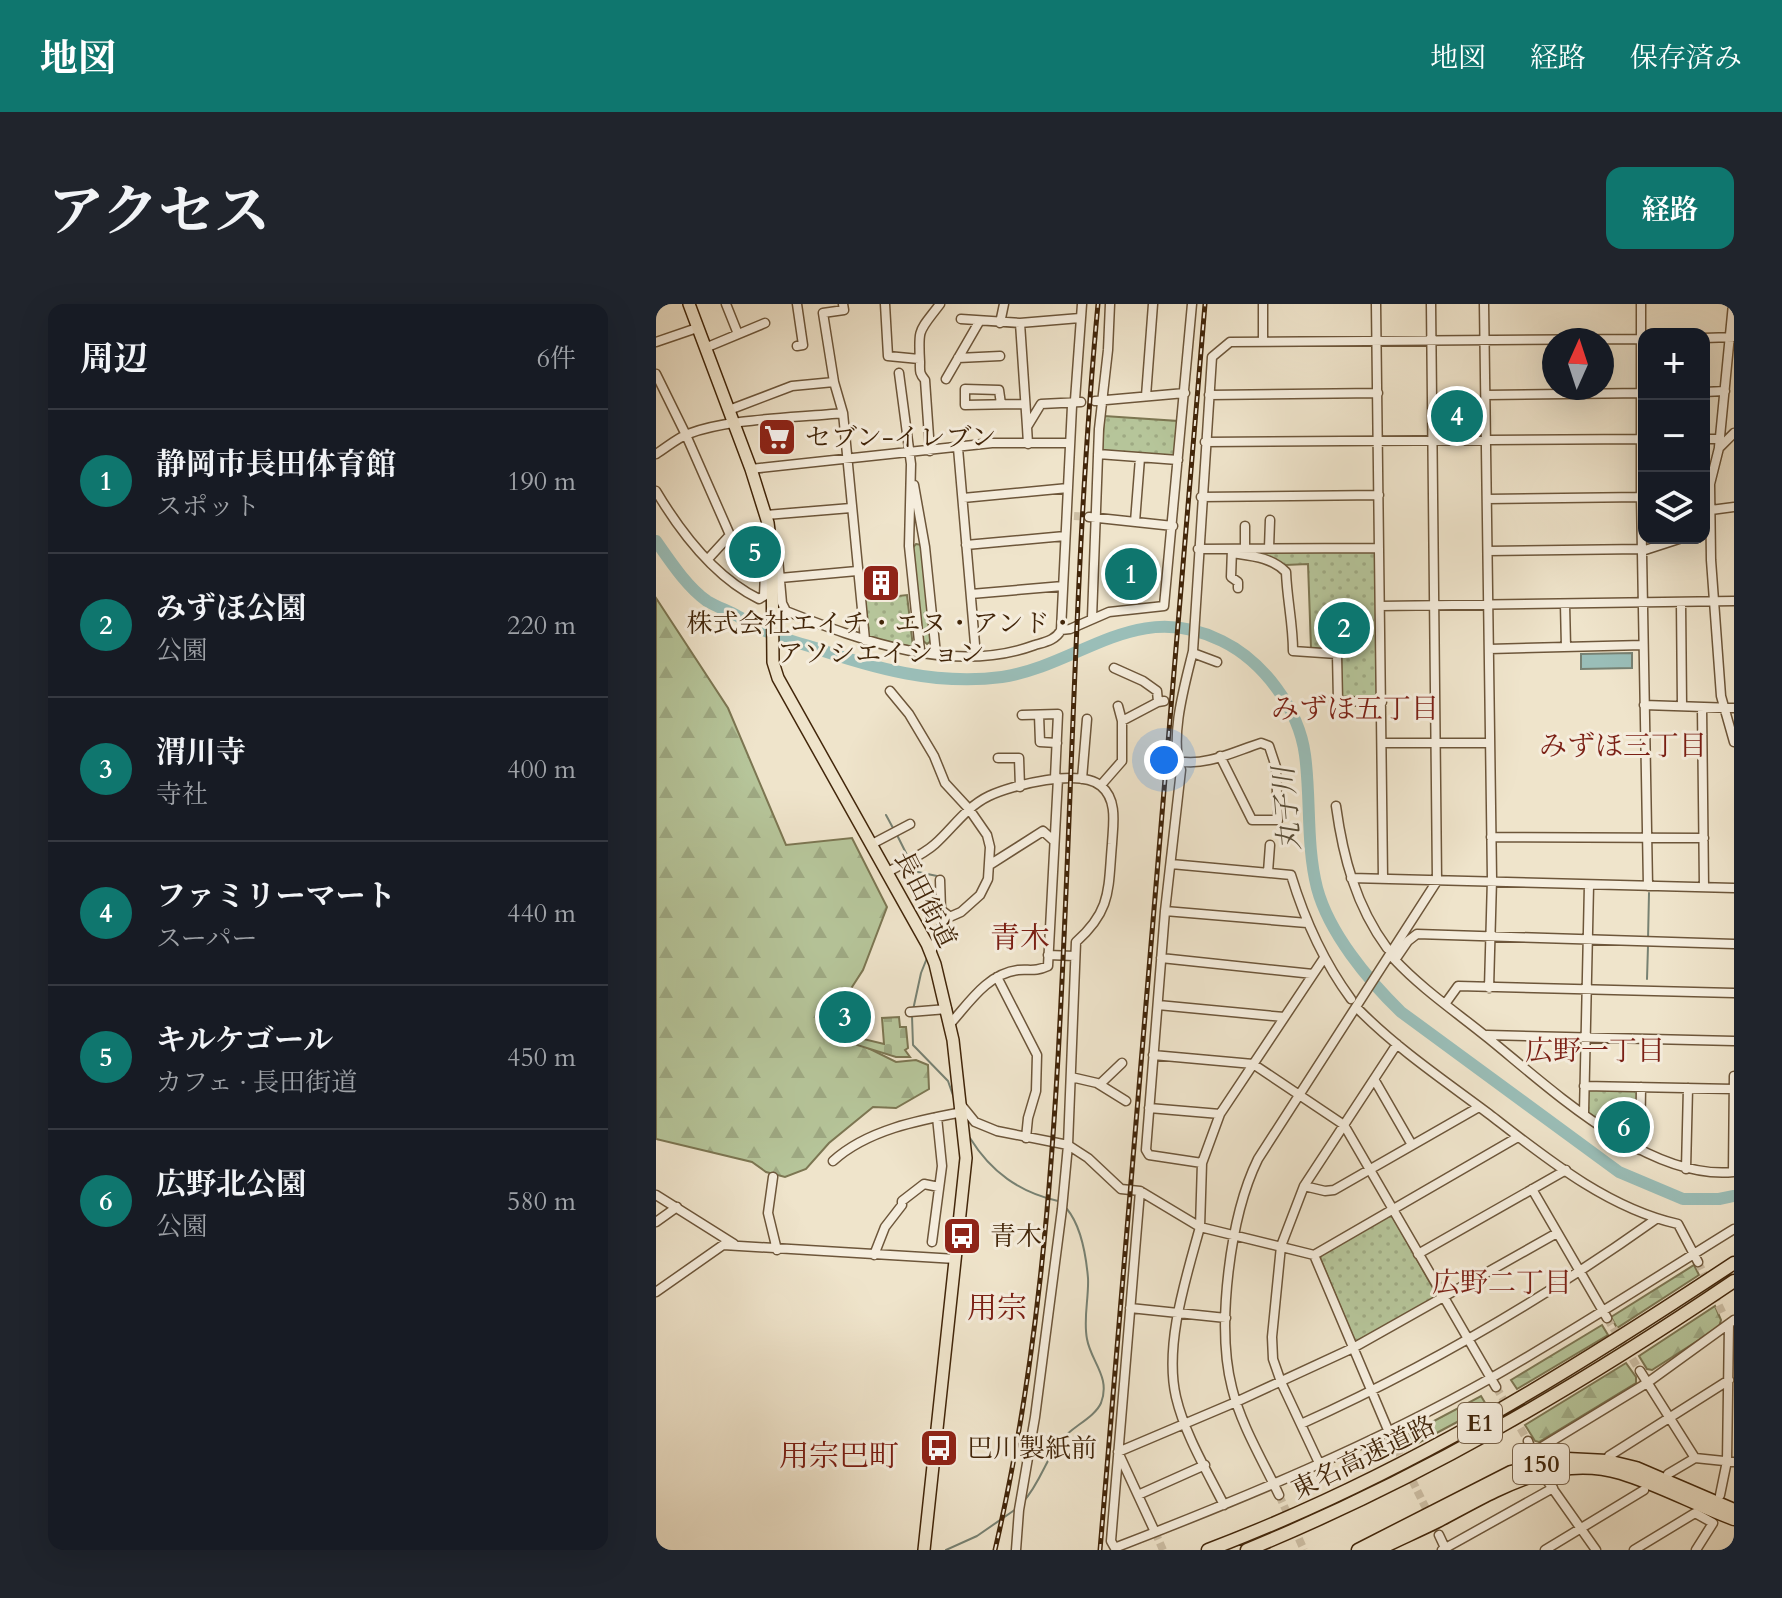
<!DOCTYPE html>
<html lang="ja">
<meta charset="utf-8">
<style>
:root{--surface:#171b24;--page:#20242c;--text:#f1f3f6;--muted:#9ea1a6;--line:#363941;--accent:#0f766e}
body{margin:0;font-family:Cardo,"Noto Serif JP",serif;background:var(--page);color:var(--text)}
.controls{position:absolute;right:24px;top:24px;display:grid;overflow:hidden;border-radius:16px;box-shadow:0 8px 32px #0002}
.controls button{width:72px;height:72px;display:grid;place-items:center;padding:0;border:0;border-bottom:2px solid var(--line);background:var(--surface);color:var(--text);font:40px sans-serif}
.compass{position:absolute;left:886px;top:24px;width:72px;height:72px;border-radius:50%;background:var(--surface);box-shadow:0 8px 32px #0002;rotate:3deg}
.you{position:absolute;left:508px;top:456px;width:28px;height:28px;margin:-20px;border:6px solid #fff;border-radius:50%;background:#1a73e8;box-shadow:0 0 0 12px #1a73e833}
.badge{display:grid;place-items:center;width:52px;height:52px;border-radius:50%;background:var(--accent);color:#fff;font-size:26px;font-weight:700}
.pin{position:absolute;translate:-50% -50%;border:4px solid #fff;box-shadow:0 2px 8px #0006}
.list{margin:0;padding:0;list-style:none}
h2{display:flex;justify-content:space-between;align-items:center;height:104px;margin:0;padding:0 32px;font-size:34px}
h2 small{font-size:26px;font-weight:400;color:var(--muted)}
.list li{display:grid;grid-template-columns:52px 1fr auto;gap:24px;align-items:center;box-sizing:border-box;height:144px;padding:0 32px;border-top:2px solid var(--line)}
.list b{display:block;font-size:30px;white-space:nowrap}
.list p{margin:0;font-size:26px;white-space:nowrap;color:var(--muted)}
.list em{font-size:26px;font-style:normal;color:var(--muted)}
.icon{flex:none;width:44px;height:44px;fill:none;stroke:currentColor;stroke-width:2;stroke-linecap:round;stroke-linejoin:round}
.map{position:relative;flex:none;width:1078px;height:1246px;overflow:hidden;border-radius:16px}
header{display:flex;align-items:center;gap:48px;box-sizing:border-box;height:112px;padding:0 40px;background:var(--accent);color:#fff}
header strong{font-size:38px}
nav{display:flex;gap:44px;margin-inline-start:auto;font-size:28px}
.intro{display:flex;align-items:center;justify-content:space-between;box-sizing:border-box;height:192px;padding:0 48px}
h1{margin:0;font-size:56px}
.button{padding:20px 36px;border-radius:16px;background:var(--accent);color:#fff;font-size:28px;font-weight:700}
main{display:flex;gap:48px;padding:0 48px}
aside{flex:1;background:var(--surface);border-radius:16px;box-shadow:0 8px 32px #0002}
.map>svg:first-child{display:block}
.grass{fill:url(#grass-tufts);stroke:#7c7652;stroke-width:2}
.forest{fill:url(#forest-firs);stroke:#7c7652;stroke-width:2}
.cemetery{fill:url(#cemetery-stones);stroke:#7c7652;stroke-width:2}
.park{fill:url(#park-dots);stroke:#7c7652;stroke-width:2}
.water{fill:#9abeb8;stroke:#778172;stroke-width:2}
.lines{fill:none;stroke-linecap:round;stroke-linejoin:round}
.stream{stroke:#778172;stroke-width:2}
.river{stroke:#9abeb8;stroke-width:12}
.minor-tunnel{stroke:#ccbea4;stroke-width:8;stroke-dasharray:8 4;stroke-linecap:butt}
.minor-casing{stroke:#6d563a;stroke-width:11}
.major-casing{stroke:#42260a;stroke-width:14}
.highway-casing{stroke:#42260a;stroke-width:15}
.minor{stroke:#f5eddd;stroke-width:8}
.major{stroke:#efe4cb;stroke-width:11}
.highway{stroke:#efe4cb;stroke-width:12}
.rail-casing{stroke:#42260a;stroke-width:5}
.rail{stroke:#f5eddd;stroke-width:2;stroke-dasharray:6;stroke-linecap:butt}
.labels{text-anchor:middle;stroke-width:6;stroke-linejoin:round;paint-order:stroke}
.shield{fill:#f5eddd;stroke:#786249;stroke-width:2}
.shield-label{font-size:24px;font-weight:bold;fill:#42260a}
.poi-label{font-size:26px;fill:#42260a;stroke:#f5eddd;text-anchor:start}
.street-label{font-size:26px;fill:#42260a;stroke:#f5eddd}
.neighbourhood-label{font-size:28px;fill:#7a1f14;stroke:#f5eddd}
.water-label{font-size:28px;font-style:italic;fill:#584c36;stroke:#f5eddd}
.quarter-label{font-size:30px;fill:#7a1f14;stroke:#f5eddd}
</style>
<header>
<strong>地図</strong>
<nav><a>地図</a><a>経路</a><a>保存済み</a></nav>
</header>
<div class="intro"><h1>アクセス</h1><a class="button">経路</a></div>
<main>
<aside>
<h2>周辺<small>6件</small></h2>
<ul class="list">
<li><span class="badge">1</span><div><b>静岡市長田体育館</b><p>スポット</p></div><em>190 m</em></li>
<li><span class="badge">2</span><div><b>みずほ公園</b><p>公園</p></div><em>220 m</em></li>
<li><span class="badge">3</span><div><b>渭川寺</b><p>寺社</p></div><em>400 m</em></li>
<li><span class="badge">4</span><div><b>ファミリーマート</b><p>スーパー</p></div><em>440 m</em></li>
<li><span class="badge">5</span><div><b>キルケゴール</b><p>カフェ · 長田街道</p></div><em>450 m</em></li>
<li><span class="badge">6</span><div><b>広野北公園</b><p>公園</p></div><em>580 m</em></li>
</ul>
</aside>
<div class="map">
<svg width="1078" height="1246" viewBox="0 0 1078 1246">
<defs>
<pattern id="grass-tufts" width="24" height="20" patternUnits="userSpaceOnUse" patternTransform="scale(2)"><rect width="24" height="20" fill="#b6c59a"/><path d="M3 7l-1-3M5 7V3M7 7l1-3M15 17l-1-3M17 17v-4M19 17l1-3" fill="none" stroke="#9ea983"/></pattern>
<pattern id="forest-firs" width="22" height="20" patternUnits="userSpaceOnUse" patternTransform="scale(2)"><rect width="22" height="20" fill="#b6c59a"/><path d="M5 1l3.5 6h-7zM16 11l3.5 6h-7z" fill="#9ea983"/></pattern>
<pattern id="cemetery-stones" width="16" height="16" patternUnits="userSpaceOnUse" patternTransform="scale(2)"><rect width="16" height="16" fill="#b6c59a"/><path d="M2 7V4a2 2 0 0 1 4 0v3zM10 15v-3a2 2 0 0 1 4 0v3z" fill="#9ea983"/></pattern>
<pattern id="park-dots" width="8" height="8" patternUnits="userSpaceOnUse" patternTransform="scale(2)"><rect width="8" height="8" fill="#b6c59a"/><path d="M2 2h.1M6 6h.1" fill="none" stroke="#9ea983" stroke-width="1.8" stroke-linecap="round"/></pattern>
</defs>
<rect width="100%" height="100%" fill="#efe4cb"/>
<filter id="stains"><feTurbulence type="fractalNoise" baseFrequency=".0025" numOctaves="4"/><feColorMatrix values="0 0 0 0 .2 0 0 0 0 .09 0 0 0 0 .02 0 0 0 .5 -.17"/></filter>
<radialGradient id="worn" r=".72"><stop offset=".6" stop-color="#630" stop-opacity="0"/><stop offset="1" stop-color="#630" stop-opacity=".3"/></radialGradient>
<!-- grass -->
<path class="grass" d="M 260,240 L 266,241 L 276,336 L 271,340 L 266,336 L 256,245 Z"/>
<!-- forest -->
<path class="forest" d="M 0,294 L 72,404 L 130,541 L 196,534 L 231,603 L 207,666 L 170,723 L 240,758 L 260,756 L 272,761 L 273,785 L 240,804 L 217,803 L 173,839 L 150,865 L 129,873 L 110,868 L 96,858 L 0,835 Z
M 1038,961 L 1043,971 L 961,1024 L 955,1013 Z
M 1059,1002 L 1065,1016 L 1063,1023 L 996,1066 L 991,1065 L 983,1052 Z
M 946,1021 L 952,1031 L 861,1085 L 855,1076 Z
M 970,1059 L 980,1073 L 980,1079 L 883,1138 L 879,1137 L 869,1121 Z
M 825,1092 L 831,1102 L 747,1147 L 742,1136 Z"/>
<!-- cemetery -->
<path class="cemetery" d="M 243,713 L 244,723 L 250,723 L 252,744 L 249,746 L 254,753 L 240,753 L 201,741 L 199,738 L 188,737 L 183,727 L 197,724 L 199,733 L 228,740 L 226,714 Z"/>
<!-- park -->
<path class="park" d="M 448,112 L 522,117 L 519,152 L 446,147 Z
M 596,248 L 721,248 L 723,394 L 684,394 L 683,348 L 655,344 L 652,260 L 629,261 Z
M 251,291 L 257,343 L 210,333 L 206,296 Z
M 933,785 L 981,786 L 982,838 L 979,840 L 931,808 L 930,787 Z
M 733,912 L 737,913 L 781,991 L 780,995 L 699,1038 L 664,954 L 666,951 Z"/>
<!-- water -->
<path class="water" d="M 976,349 L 976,364 L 925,365 L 925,350 Z"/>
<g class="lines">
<!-- stream -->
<path class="stream" d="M 230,511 L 237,524
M 241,531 L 252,553
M 257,560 L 262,568 L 281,572
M 288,584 L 289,605
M 992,636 L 993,589
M 991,675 L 992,642
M 257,706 L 265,669 L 271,654
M 256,712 L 257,741 L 292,777 L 299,797
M 314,834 C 335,868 363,888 402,897
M 367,1198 C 385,1178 390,1154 405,1136 C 416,1123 439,1113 445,1099 C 455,1073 435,1058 431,1035 C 427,1015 433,994 432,974 C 430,951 425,922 411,905
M 290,1246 L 321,1232 L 360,1205"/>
<!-- river -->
<path class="river" d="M 0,237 C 14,257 31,283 51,297 C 59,302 70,306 78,310 C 87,315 96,321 105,325 C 121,333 139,338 156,343 C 217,364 281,382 346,373 C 425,361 480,294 566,337 C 607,357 643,405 649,451 C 655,495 650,540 661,584 C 673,629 712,676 745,708 L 963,868 L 1027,895 L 1063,895 L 1078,892"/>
<!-- minor-tunnel -->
<path class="minor-tunnel" d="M 418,212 L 433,213
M 508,397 L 520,398
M 1042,958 L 1067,1010
M 951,1014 L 984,1067
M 840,1083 L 872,1137
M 735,1133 L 783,1231
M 623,1191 L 648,1246
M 499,1228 L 507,1246"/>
<defs>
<path id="minor" d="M 70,0 L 82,30
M 229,0 L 232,52 L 263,55
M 607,0 L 607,38
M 720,0 L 727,575
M 828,0 L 836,575 L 833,684
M 985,0 L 985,193 L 992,582
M 305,15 L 364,19 L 424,14
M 344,19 L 348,0
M 364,19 L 371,123
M 1048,34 L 1078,33
M 0,38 L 41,24
M 141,42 L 147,41 L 141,0
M 49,44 L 109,19
M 302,54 L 344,52
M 243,69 L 255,160 L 253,242 L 264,347
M 0,70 L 30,131 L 74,231 L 52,255
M 290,75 L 323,18
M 178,78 L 187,109
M 1048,88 L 1069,87
M 553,91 L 722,89
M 830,91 L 987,89
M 490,92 L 497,0
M 439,97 L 529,89
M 345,100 L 343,86 L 309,85 L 309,101 L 369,100
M 73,106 L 136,82 L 178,78 L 167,9 L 188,6 L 187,0
M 1078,129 L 1063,144 L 1054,180 L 1055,256 L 1065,392 L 1078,438
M 1048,135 L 1064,135
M 549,138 L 988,135
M 372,140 L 371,123 L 385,100 L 425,98
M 1063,143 L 1077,0
M 302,144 L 320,352
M 274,147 L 269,76 C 263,69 264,67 264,58 C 262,23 263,28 284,0
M 0,150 C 10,144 21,134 32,130 C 74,114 141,114 187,109 L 209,336
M 442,150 L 522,156
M 95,165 L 336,139 L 414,139
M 258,181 L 269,243 L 280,350
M 0,187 C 25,229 58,273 103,295 L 108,292 L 109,269 L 113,248
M 545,193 L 723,191
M 307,194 L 412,184
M 831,195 L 985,193
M 1055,206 L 1078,203
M 110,211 L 195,204
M 433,213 L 517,222
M 479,218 L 484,154
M 116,239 L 121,243 L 126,299 L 130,307 C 206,337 298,371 379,341 C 389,338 400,336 405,326 L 414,325 L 453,308 L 508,302 L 536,0
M 310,241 L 409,232
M 613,244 L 614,216
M 542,245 L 723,244
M 576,245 L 575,273 L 582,278 L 582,284
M 589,245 L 589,222
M 832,247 L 986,245
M 986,247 L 1026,234
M 576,249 C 596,252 615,253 630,268 C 631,295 637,320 637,347 L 681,350 L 682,397 L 726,398
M 124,274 L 201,267
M 315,290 L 407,282
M 1025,298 L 1026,402
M 909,300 L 910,343
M 724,302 L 1078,297
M 436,314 L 443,125 L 452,46 L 454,0
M 405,326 L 416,102 L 419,96 L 426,0
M 833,345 L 987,341
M 537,349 L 561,358
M 458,364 L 487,377 L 501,387 L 502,398 L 508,397
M 234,387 L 253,410 L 278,452 L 289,479 L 313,505 L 331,531 L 334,543 L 332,575 L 324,591 L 305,608 L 289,615 L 275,648
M 988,401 L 1078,404
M 1046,403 L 1048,583
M 366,411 L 402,410 L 399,474
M 383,411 L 384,438 L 401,439
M 466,417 L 502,398
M 727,439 L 834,439
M 342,454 L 363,454 L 364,483
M 522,457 C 549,463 579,447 605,439 L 613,442 L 620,463 L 622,516 L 596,516 L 564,452
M 426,475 L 431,415
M 445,481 L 466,457 L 466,417 L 462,402
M 680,502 C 687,553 700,602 731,644
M 835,533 L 1048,534
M 216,540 L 254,520
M 335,560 L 387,527 L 398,537
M 515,560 L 635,571 C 649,617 667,657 695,695
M 232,568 C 247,559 266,552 279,540 C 297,524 310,503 333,492 C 356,481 424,464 445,482 C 462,496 457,521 456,540 C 452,585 456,606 420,638 L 412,841 L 406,905 L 379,1113 L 363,1206 L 360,1246
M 612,568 L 614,541
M 695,574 L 1078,584
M 284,576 L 285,606 L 293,612
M 509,607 L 651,619
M 392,651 L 419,652
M 505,654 L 657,670
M 738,655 C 766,685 800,708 832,734 C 895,785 992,877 1078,868
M 739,656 L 752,637 L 761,630 L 1078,640
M 341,673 L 381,751 L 380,787 L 372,814 L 370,834
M 789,700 L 802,682 L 1078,689
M 502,701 L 628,713
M 704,707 C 743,746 789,777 833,810 C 890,854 951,904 1022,920 L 1042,958
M 254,708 L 291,705
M 294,720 C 313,699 331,670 362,666 C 374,665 379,668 392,662 L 402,474
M 831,731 L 1078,737
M 497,751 L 597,760 L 688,821 L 840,1083
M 415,773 L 441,779 L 470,797
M 718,775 L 756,841
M 444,780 L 466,759
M 928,782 L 1078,785
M 306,802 L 319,818 L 341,827 L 412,841 L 432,854 L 465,885 L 484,887 L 544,923 L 546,859 L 493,851 L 490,846 L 509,607 L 525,466 C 513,434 529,380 537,347 L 556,53 L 574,38 L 988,35
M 493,804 L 564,810
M 928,809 L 933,581
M 984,846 L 985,783
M 177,857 C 211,826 263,816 307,808
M 546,859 L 564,810 L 668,654
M 1030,865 L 1032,784
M 1077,868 L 1078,772
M 117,873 L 112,909 L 121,946
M 648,882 L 669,887 L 678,886 L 823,803
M 876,885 L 951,1014
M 0,891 L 78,940
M 0,918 L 21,903
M 276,938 L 286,862 L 281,813
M 762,950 L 910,866
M 218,951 L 229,923 L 246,901 L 246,897 L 268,880 L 283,883
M 658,951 L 735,1133
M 0,988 L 67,941 L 300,955
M 474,1004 L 570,1014
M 984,1067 L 1039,1154 L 1078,1158
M 645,1120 C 769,1064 889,994 1000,915
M 872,1137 L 880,1161 L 940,1246
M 876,1149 L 991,1079 L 1078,1016
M 951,1157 L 953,1152 L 1073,1076
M 663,1159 L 625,1078 L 617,1055 L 616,1033 L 625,942 L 648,882 L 741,740
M 1012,1170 L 1039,1154
M 482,1191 L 549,1161
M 623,1191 C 607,1157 585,1121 576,1084 C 560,1022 574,912 602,855 L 781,577 L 775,0
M 1064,1191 L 1071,1157 L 1073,1020
M 568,1201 C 551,1167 529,1131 520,1093 C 508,1041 530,974 544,923 L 658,951 L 862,833
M 499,1228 L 462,1148 L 580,1098 L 697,1044 L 901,929
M 783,1231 L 790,1246
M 461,1243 C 588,1194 716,1141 835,1074 C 918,1027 997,975 1078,925
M 460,1246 L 455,1237 L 484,887
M 786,1246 L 897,1184
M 889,1246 L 988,1186
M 978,1246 L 1039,1209 L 1057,1219 L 1040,1246"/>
<path id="major" d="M 33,0 L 95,165 L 112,219 L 116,250 L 117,358 L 122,374 L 271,640 L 279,660 L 297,736 L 310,854 L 268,1246"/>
<path id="highway" d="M 552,1246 C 743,1174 909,1071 1078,959
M 591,1246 C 764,1175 923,1082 1078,977
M 702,1246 L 855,1168 L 911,1155 L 951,1157 L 980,1164 L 1078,1206
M 721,1246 C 741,1236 762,1227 782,1217 C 839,1187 897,1149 965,1169 C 1004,1181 1040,1201 1078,1215"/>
</defs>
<!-- minor casing -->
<use href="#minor" class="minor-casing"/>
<!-- major casing -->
<use href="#major" class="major-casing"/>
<!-- highway casing -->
<use href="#highway" class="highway-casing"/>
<!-- minor -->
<use href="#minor" class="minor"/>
<!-- major -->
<use href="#major" class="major"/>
<!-- highway -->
<use href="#highway" class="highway"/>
<defs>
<path id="rail" d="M 339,1246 C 381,1065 396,882 405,697 C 417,465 420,232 442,0
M 444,1246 L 549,0"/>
</defs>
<!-- rail casing -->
<use href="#rail" class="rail-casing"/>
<!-- rail -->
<use href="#rail" class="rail"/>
</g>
<!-- icons -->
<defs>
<symbol id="supermarket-square" viewBox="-11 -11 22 22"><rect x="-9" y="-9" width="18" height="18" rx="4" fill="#8f2418" stroke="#f5eddd"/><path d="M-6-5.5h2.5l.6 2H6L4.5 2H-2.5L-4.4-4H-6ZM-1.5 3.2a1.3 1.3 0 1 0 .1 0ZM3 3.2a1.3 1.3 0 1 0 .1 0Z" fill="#fff"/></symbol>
<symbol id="building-square" viewBox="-11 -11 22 22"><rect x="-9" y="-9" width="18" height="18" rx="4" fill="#8f2418" stroke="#f5eddd"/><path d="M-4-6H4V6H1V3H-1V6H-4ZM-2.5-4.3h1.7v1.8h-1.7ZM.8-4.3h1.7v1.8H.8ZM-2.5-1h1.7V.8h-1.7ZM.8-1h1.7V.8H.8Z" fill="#fff"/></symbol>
<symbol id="bus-square" viewBox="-11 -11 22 22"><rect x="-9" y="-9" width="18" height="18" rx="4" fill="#8f2418" stroke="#f5eddd"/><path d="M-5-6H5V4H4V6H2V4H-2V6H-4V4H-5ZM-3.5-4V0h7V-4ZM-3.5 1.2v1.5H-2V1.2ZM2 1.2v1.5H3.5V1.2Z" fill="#fff"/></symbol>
</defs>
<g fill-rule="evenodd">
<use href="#supermarket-square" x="99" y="111" width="44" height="44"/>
<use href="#building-square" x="203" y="257" width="44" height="44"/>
<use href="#bus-square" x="284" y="910" width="44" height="44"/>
<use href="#bus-square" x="261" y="1122" width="44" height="44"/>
</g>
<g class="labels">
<!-- shield labels -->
<g class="shield">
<rect x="802" y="1099" width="44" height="40" rx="6"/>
<rect x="857" y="1140" width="56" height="40" rx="6"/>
</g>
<g class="shield-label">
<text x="824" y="1127">E1</text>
<text x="885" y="1168">150</text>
</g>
<!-- poi labels -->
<g class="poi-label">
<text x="149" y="142">セブン-イレブン</text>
<text x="225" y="328" text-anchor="middle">株式会社エイチ・エヌ・アンド・<tspan x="225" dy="30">アソシエイション</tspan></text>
<text x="334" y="941">青木</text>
<text x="311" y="1153">巴川製紙前</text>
</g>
<!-- street labels -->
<g class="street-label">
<text transform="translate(270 595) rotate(63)" y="9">長田街道</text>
<text transform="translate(707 1153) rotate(-26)" y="9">東名高速道路</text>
</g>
<!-- neighbourhood labels -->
<g class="neighbourhood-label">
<text x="699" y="414">みずほ五丁目</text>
<text x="967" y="451">みずほ三丁目</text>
<text x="939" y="756">広野一丁目</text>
<text x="846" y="988">広野二丁目</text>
</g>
<!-- water labels -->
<g class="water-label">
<text transform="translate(630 505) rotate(-95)" y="10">丸子川</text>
</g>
<!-- quarter labels -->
<g class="quarter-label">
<text x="364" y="644">青木</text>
<text x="341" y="1014">用宗</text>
<text x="183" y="1162">用宗巴町</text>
</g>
</g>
<rect width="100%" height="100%" filter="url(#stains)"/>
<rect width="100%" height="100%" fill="url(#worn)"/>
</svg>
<div class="controls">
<button>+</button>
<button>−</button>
<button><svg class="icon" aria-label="layers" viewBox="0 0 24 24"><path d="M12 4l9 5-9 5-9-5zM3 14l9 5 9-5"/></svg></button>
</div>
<svg class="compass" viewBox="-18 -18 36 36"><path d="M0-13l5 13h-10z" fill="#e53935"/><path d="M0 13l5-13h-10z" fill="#9ea1a6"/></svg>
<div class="you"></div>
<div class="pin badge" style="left:475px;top:270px">1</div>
<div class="pin badge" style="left:688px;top:324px">2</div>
<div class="pin badge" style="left:189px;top:713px">3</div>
<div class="pin badge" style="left:801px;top:112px">4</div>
<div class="pin badge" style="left:99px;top:248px">5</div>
<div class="pin badge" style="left:968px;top:823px">6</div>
</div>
</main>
